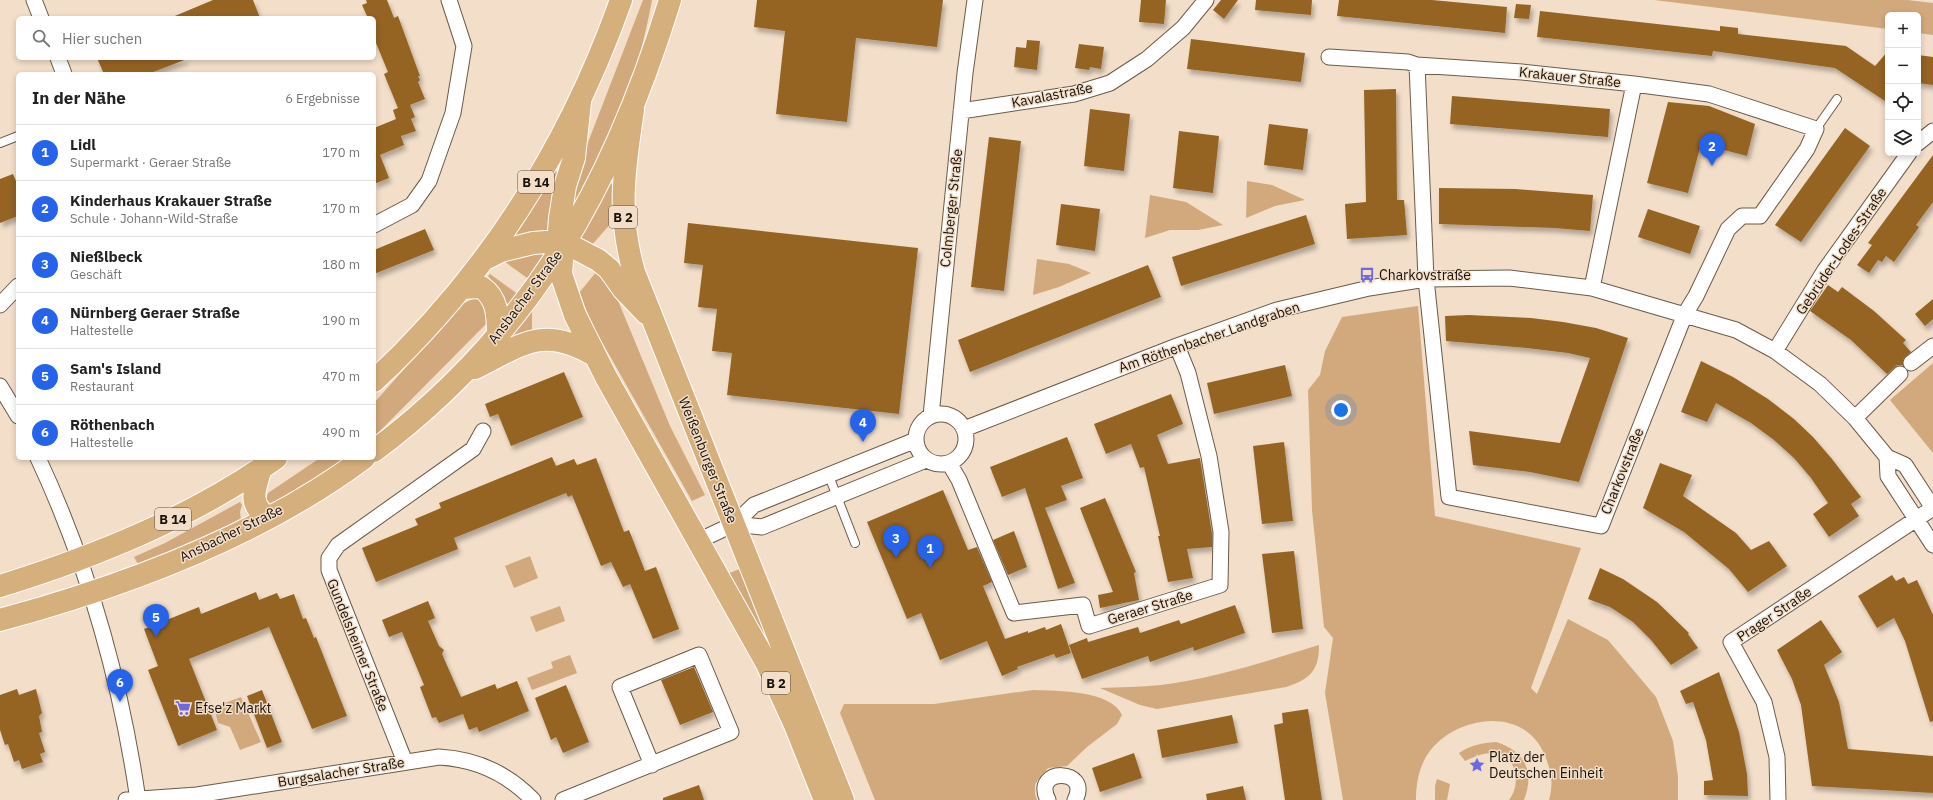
<!DOCTYPE html>
<html lang="de">
<meta charset="utf-8">
<style>
:root{--surface:#fff;--page:#f6f6f6;--text:#222;--muted:#767676;--line:#e0e0e0;--accent:#2563eb}
body{margin:0;font-family:"IBM Plex Sans",sans-serif;background:var(--page);color:var(--text)}
.controls{position:absolute;right:12px;top:12px;display:grid;overflow:hidden;border-radius:6px;box-shadow:0 2px 6px #0003}
.controls button{width:36px;height:36px;display:grid;place-items:center;padding:0;border:0;border-bottom:1px solid var(--line);background:var(--surface);color:var(--text);font:20px sans-serif}
.you{position:absolute;left:1341px;top:410px;width:14px;height:14px;margin:-10px;border:3px solid #fff;border-radius:50%;background:#1a73e8;box-shadow:0 0 0 6px #1a73e833}
.badge{display:grid;place-items:center;width:26px;height:26px;border-radius:50%;background:var(--accent);color:#fff;font-size:13px;font-weight:700}
.pin{position:absolute;translate:-50% -33px;filter:drop-shadow(0 1px 2px #0008)}
.pin::after{content:'';position:absolute;top:21px;width:14px;height:12px;background:inherit;clip-path:polygon(0 0,100% 0,50% 100%)}
.list{margin:0;padding:0;list-style:none}
h2{display:flex;justify-content:space-between;align-items:center;height:52px;margin:0;padding:0 16px;font-size:17px}
h2 small{font-size:13px;font-weight:400;color:var(--muted)}
.list li{display:grid;grid-template-columns:26px 1fr auto;gap:12px;align-items:center;box-sizing:border-box;height:56px;padding:0 16px;border-top:1px solid var(--line)}
.list b{display:block;font-size:15px;white-space:nowrap}
.list p{margin:0;font-size:13px;white-space:nowrap;color:var(--muted)}
.list em{font-size:13px;font-style:normal;color:var(--muted)}
.icon{flex:none;width:22px;height:22px;fill:none;stroke:currentColor;stroke-width:2;stroke-linecap:round;stroke-linejoin:round}
.map{position:relative;flex:none;width:1933px;height:800px;overflow:hidden}
.search{position:absolute;background:var(--surface);box-shadow:0 2px 6px #0003;left:16px;top:16px;width:360px;height:44px;display:flex;align-items:center;gap:10px;box-sizing:border-box;padding:0 14px;border-radius:6px;color:var(--muted);font-size:15px}
.panel{position:absolute;background:var(--surface);box-shadow:0 2px 6px #0003;left:16px;top:72px;width:360px;height:388px;border-radius:6px}
.map>svg:first-child{display:block}
.green{fill:#d1a97c}
.building{fill:#956423;filter:url(#shadow)}
.lines{fill:none;stroke-linecap:round;stroke-linejoin:round}
.service-casing{stroke:#6b5b48;stroke-width:10}
.minor-casing{stroke:#6b5b48;stroke-width:17}
.primary-casing{stroke:#fff;stroke-width:24}
.service{stroke:#fff;stroke-width:8}
.minor{stroke:#fff;stroke-width:15}
.primary{stroke:#d6b07c;stroke-width:22}
.labels{text-anchor:middle;stroke-width:3;stroke-linejoin:round;paint-order:stroke}
.shield{fill:#f2dec9;stroke:#5a4f44;stroke-width:1}
.shield-label{font-size:13px;font-weight:bold;fill:#19120b}
.street-label{font-size:14px;fill:#19120b;stroke:#f2dec9}
.poi-label{font-size:14px;fill:#19120b;stroke:#f2dec9;text-anchor:start}
</style>
<div class="map">
<svg width="1933" height="800" viewBox="0 0 1933 800">
<defs>
<filter id="shadow"><feDropShadow dx="2.5" dy="4.5" stdDeviation="2" flood-color="#0004"/></filter>
</defs>
<rect width="100%" height="100%" fill="#f2dec9"/>
<!-- green -->
<path class="green" d="M 643,0 L 652,0 C 645,38 633,85 617,121 C 602,155 584,189 568,223 L 582,158 Z
M 1654,0 L 1907,0 L 1933,3 L 1933,35 L 1918,33 L 1918,15 L 1888,15 L 1888,29 Z
M 553,170 L 559,173 L 548,235 L 508,241 Z
M 1247,181 L 1272,185 L 1305,200 L 1275,206 L 1246,218 Z
M 610,183 L 614,185 L 613,221 L 590,247 L 578,239 Z
M 1150,195 L 1186,202 L 1223,225 L 1198,230 L 1170,230 L 1145,238 Z
M 545,252 L 547,256 L 530,280 L 505,262 L 516,257 Z
M 1037,259 L 1069,264 L 1091,273 L 1059,287 L 1033,295 Z
M 597,271 L 614,291 L 670,426 L 705,495 L 692,501 L 594,328 L 579,293 Z
M 490,274 L 519,295 L 507,311 L 496,286 L 488,276 Z
M 473,299 L 479,299 L 484,303 L 488,318 L 486,324 L 374,437 L 374,403 L 462,304 Z
M 1418,306 L 1435,516 L 1581,548 L 1531,688 L 1537,694 L 1568,619 L 1608,640 L 1656,697 L 1673,741 L 1678,777 L 1678,800 L 1549,800 C 1553,786 1552,775 1547,761 C 1531,709 1467,712 1434,746 C 1420,761 1416,781 1416,800 L 1343,800 L 1325,693 L 1333,638 L 1324,627 L 1312,510 L 1308,390 L 1320,375 L 1325,351 L 1342,317 Z
M 532,307 L 532,335 L 510,342 L 506,338 Z
M 1933,363 L 1933,453 L 1890,400 Z
M 320,458 L 350,458 L 275,504 L 271,504 C 266,501 266,498 268,493 Z
M 240,502 L 242,505 L 240,512 L 241,521 L 139,566 L 134,557 L 165,543 Z
M 530,556 L 538,578 L 514,588 L 505,566 Z
M 742,568 L 790,690 L 727,574 Z
M 560,606 L 565,621 L 536,632 L 530,617 Z
M 1319,645 C 1319,671 1310,679 1286,687 L 1157,709 L 1140,705 L 1100,688 C 1120,687 1141,687 1161,685 C 1216,678 1267,661 1319,645 Z
M 570,655 L 577,673 L 532,690 L 527,678 L 553,668 L 551,662 Z
M 1033,690 C 1057,691 1111,690 1122,715 L 1117,724 L 1087,747 L 1067,766 L 1048,768 L 1035,784 L 1035,794 L 1037,800 L 875,800 L 840,713 L 844,704 L 934,704 Z
M 241,697 L 261,742 L 240,750 L 230,727 L 218,723 L 214,707 Z
M 1496,742 C 1525,751 1535,772 1524,800 L 1509,800 C 1522,783 1517,754 1492,753 C 1482,753 1474,757 1465,761 L 1459,753 C 1471,745 1482,743 1496,742 Z
M 1437,779 L 1450,784 L 1447,800 L 1435,800 L 1435,786 Z"/>
<!-- building -->
<path class="building" d="M 213,0 L 253,0 L 260,18 L 170,18 Z
M 366,0 L 387,0 L 394,18 L 398,16 L 420,76 L 418,76 L 420,80 L 418,82 L 425,99 L 410,105 L 415,117 L 411,119 L 416,131 L 401,136 L 404,145 L 380,155 L 389,178 L 374,184 L 374,128 L 396,119 L 393,110 L 398,108 L 384,74 L 388,72 L 374,38 L 374,18 L 368,18 L 362,5 L 367,3 Z
M 757,0 L 943,0 L 937,47 L 856,38 L 847,122 L 776,114 L 785,31 L 754,27 Z
M 1141,0 L 1166,0 L 1164,24 L 1139,22 Z
M 1221,0 L 1238,0 L 1224,19 L 1213,10 Z
M 1256,0 L 1312,0 L 1311,15 L 1255,10 Z
M 1339,0 L 1432,0 L 1507,7 L 1505,33 L 1337,16 Z
M 1516,4 L 1531,5 L 1529,19 L 1514,18 Z
M 1540,11 L 1720,31 L 1720,26 L 1738,28 L 1738,34 L 1846,46 L 1875,66 L 1888,51 L 1888,103 L 1835,68 L 1713,51 L 1712,56 L 1537,37 Z
M 1191,39 L 1305,53 L 1301,82 L 1187,69 Z
M 1027,40 L 1040,41 L 1037,70 L 1014,67 L 1016,47 L 1026,48 Z
M 1079,44 L 1104,47 L 1101,69 L 1090,67 L 1089,70 L 1075,68 Z
M 1918,55 L 1933,57 L 1933,85 L 1918,83 Z
M 97,58 L 187,58 L 187,59 L 148,74 L 104,74 Z
M 1396,89 L 1397,200 L 1404,200 L 1407,235 L 1347,239 L 1345,204 L 1366,202 L 1364,90 Z
M 1452,96 L 1610,109 L 1608,137 L 1450,124 Z
M 1668,102 L 1709,106 L 1755,124 L 1747,156 L 1701,144 L 1688,193 L 1647,183 Z
M 1090,109 L 1130,114 L 1124,171 L 1084,166 Z
M 1269,124 L 1308,129 L 1303,170 L 1264,165 Z
M 1845,128 L 1870,146 L 1801,242 L 1775,225 Z
M 1179,131 L 1219,136 L 1213,193 L 1173,188 Z
M 989,137 L 1021,141 L 1004,291 L 971,287 Z
M 1933,155 L 1933,202 L 1916,225 L 1919,227 L 1894,262 L 1886,256 L 1882,262 L 1878,260 L 1869,273 L 1857,265 L 1872,245 L 1868,243 Z
M 13,174 L 18,186 L 18,216 L 0,223 L 0,179 Z
M 1439,188 L 1515,189 L 1593,195 L 1590,231 L 1555,228 L 1439,224 Z
M 1061,204 L 1100,209 L 1095,251 L 1056,245 Z
M 1648,209 L 1700,226 L 1690,254 L 1638,237 Z
M 1306,215 L 1315,244 L 1181,286 L 1172,257 Z
M 688,223 L 918,248 L 899,414 L 727,395 L 732,353 L 712,351 L 717,309 L 698,307 L 703,265 L 684,263 Z
M 425,229 L 434,250 L 374,274 L 374,250 Z
M 1148,265 L 1161,297 L 970,372 L 958,340 Z
M 1828,285 L 1838,292 L 1842,287 L 1874,311 L 1906,340 L 1903,343 L 1911,352 L 1903,359 L 1903,365 L 1897,365 L 1887,374 L 1851,340 L 1810,311 Z
M 1933,299 L 1933,319 L 1925,326 L 1915,314 Z
M 1469,315 L 1531,318 L 1563,322 L 1596,328 L 1628,338 L 1579,482 L 1530,472 L 1473,465 L 1469,431 L 1560,443 L 1590,358 L 1568,353 L 1527,348 L 1446,341 L 1445,316 Z
M 1701,361 L 1733,377 L 1768,399 L 1794,419 L 1813,437 L 1832,459 L 1861,497 L 1851,504 L 1859,516 L 1829,537 L 1813,514 L 1828,503 L 1811,478 L 1794,458 L 1774,440 L 1751,423 L 1716,403 L 1707,422 L 1681,412 Z
M 1285,365 L 1292,396 L 1214,414 L 1207,383 Z
M 564,372 L 583,417 L 511,446 L 498,414 L 490,417 L 485,404 Z
M 1171,394 L 1183,424 L 1157,435 L 1168,464 L 1200,458 L 1212,534 L 1212,547 L 1187,549 L 1193,578 L 1168,582 L 1158,536 L 1160,536 L 1144,467 L 1140,468 L 1131,444 L 1106,454 L 1094,424 Z
M 1067,437 L 1083,478 L 1061,486 L 1067,500 L 1045,508 L 1075,583 L 1058,589 L 1025,488 L 1002,497 L 990,467 Z
M 1284,442 L 1293,521 L 1262,524 L 1253,446 Z
M 552,457 L 556,466 L 574,459 L 577,465 L 596,458 L 624,532 L 629,530 L 645,571 L 656,567 L 679,629 L 653,639 L 630,584 L 623,587 L 611,562 L 601,566 L 572,495 L 568,497 L 566,493 L 454,538 L 458,549 L 376,582 L 362,548 L 418,525 L 415,519 L 441,508 L 439,503 Z
M 1660,463 L 1692,475 L 1683,496 L 1736,533 L 1751,550 L 1769,541 L 1787,566 L 1748,592 L 1729,569 L 1684,532 L 1643,508 Z
M 943,490 L 968,550 L 977,547 L 992,582 L 983,586 L 1005,639 L 1028,631 L 1028,633 L 1045,627 L 1046,630 L 1061,624 L 1071,653 L 1056,658 L 1054,654 L 1017,667 L 1018,669 L 1002,676 L 987,641 L 940,660 L 921,613 L 907,619 L 867,522 Z
M 1105,498 L 1136,572 L 1134,573 L 1139,600 L 1100,608 L 1098,595 L 1113,592 L 1080,508 Z
M 1014,531 L 1027,567 L 1008,575 L 993,540 Z
M 1294,551 L 1303,629 L 1272,633 L 1262,554 Z
M 1600,568 L 1623,579 L 1657,602 L 1689,633 L 1688,634 L 1698,648 L 1671,665 L 1651,640 L 1633,622 L 1610,607 L 1588,599 Z
M 1892,575 L 1896,581 L 1904,577 L 1908,584 L 1917,580 L 1933,615 L 1933,721 L 1930,722 L 1905,641 L 1894,618 L 1877,628 L 1858,596 Z
M 256,592 L 259,600 L 277,593 L 280,599 L 294,594 L 303,619 L 306,618 L 314,638 L 316,637 L 347,716 L 312,729 L 269,627 L 189,659 L 217,730 L 178,746 L 148,670 L 158,666 L 144,629 L 199,607 L 201,614 Z
M 428,601 L 435,618 L 428,621 L 439,646 L 444,650 L 442,654 L 461,697 L 495,684 L 497,689 L 517,681 L 529,711 L 479,732 L 477,727 L 469,730 L 463,714 L 439,723 L 436,717 L 432,718 L 420,687 L 424,685 L 402,632 L 389,637 L 382,620 Z
M 1235,605 L 1245,633 L 1194,651 L 1193,647 L 1150,662 L 1148,656 L 1082,679 L 1069,645 L 1087,638 L 1088,642 L 1138,627 L 1140,633 L 1179,620 L 1181,624 Z
M 1821,620 L 1842,652 L 1824,665 L 1839,702 L 1848,749 L 1933,756 L 1933,793 L 1812,786 L 1801,705 L 1792,679 L 1777,650 Z
M 694,667 L 713,712 L 680,725 L 661,680 Z
M 1719,672 L 1739,732 L 1747,774 L 1748,796 L 1704,795 L 1704,781 L 1713,780 L 1706,740 L 1693,702 L 1686,704 L 1680,691 Z
M 566,685 L 589,742 L 563,753 L 556,737 L 551,740 L 535,698 Z
M 17,689 L 19,695 L 36,689 L 42,713 L 39,716 L 42,732 L 39,733 L 45,752 L 40,754 L 43,762 L 22,769 L 19,760 L 14,762 L 8,744 L 5,745 L 0,730 L 0,695 Z
M 262,690 L 282,742 L 267,748 L 247,696 Z
M 1308,709 L 1322,800 L 1285,800 L 1274,725 L 1283,723 L 1282,713 Z
M 1232,715 L 1238,743 L 1162,758 L 1157,730 Z
M 1134,753 L 1142,778 L 1100,792 L 1092,768 Z
M 699,785 L 704,800 L 663,800 L 663,798 Z
M 1243,786 L 1246,800 L 1207,800 L 1206,794 Z"/>
<g class="lines">
<defs>
<path id="service" d="M 1816,129 L 1837,99
M 0,143 L 18,136
M 829,476 L 855,543"/>
<path id="minor" d="M 34,0 L 41,18
M 1329,57 L 1408,62 L 1417,65 L 1426,279 L 1449,497 L 1601,526 L 1685,314 L 1696,296 L 1728,229 L 1742,216 L 1760,216 L 1807,149 L 1816,129 L 1709,94 L 1634,84
M 58,58 L 64,74
M 1417,65 L 1522,72 L 1634,84 L 1592,288
M 961,111 L 1074,94 L 1110,83 L 1147,59 L 1183,28 L 1206,0
M 1918,143 L 1933,131
M 374,225 L 412,205 L 429,181 L 453,113 L 464,46 L 449,0
M 0,305 L 18,286
M 1775,351 L 1825,270 L 1909,153
M 1911,363 L 1933,346
M 0,386 L 18,416
M916 439a25 25 0 1 1 50 0a25 25 0 1 1-50 0Z
M 931,416 L 965,73 L 975,0
M 1855,418 L 1900,374
M 964,429 L 1177,346 L 1277,310 L 1369,288 L 1426,279 L 1509,278 L 1592,288 L 1736,330 L 1775,351 L 1820,384 L 1855,418 L 1887,457 L 1905,465 L 1933,508
M 1887,457 L 1888,476 L 1933,545
M 38,458 C 88,565 121,683 138,800
M 949,463 L 959,480 L 1014,613 L 1083,605 L 1089,626 L 1220,585 L 1221,532 L 1209,456 L 1188,373 L 1177,346
M 734,524 L 762,527 L 926,460
M 698,541 L 734,524 L 754,505 L 916,440
M 405,762 L 329,570 L 329,558 L 338,545 L 473,449 L 483,431
M 126,800 L 197,795 L 439,757 C 476,759 508,774 533,800
M 563,800 L 731,732 L 699,655 L 620,687 L 652,765
M 1048,800 C 1031,767 1092,768 1075,800
M 1778,800 L 1777,757 L 1764,702 L 1731,642 L 1933,508"/>
<path id="primary" d="M 580,102 L 574,158 L 565,186 L 560,218 L 559,231 L 563,247 L 561,274 L 575,315 L 606,377 L 766,662 L 795,725 L 825,800
M 633,110 C 624,170 617,213 634,272 L 843,800
M 485,259 L 501,251 L 533,243 L 546,242 L 577,249 L 598,260 L 609,269 L 624,290 L 646,313
M 462,288 L 481,287 C 498,298 498,317 498,336
M 475,368 C 523,344 543,325 594,355
M 374,381 C 488,275 569,147 621,0
M 374,451 C 532,333 613,185 670,0
M 261,468 C 255,488 247,505 268,517
M 0,586 C 97,556 193,517 276,458
M 0,620 C 125,586 260,536 364,458"/>
</defs>
<!-- service casing -->
<use href="#service" class="service-casing"/>
<!-- minor casing -->
<use href="#minor" class="minor-casing"/>
<!-- primary casing -->
<use href="#primary" class="primary-casing"/>
<!-- service -->
<use href="#service" class="service"/>
<!-- minor -->
<use href="#minor" class="minor"/>
<!-- primary -->
<use href="#primary" class="primary"/>
</g>
<!-- icons -->
<defs>
<symbol id="bus-bare" viewBox="-9 -9 18 18"><path d="M-5-6H5V4H4V6H2V4H-2V6H-4V4H-5ZM-3.5-4V0h7V-4ZM-3.5 1.2v1.5H-2V1.2ZM2 1.2v1.5H3.5V1.2Z" fill="#6b69e3" stroke="#f2dec9" stroke-width="2.5" paint-order="stroke"/></symbol>
<symbol id="supermarket-bare" viewBox="-9 -9 18 18"><path d="M-6-5.5h2.5l.6 2H6L4.5 2H-2.5L-4.4-4H-6ZM-1.5 3.2a1.3 1.3 0 1 0 .1 0ZM3 3.2a1.3 1.3 0 1 0 .1 0Z" fill="#6b69e3" stroke="#f2dec9" stroke-width="2.5" paint-order="stroke"/></symbol>
<symbol id="sight-bare" viewBox="-9 -9 18 18"><path d="M0-6L1.8-2.2L6-1.7L2.9 1.2L3.7 5.4L0 3.3L-3.7 5.4L-2.9 1.2L-6-1.7L-1.8-2.2Z" fill="#6b69e3" stroke="#f2dec9" stroke-width="2.5" paint-order="stroke"/></symbol>
</defs>
<g fill-rule="evenodd">
<use href="#bus-bare" x="1356" y="264" width="22" height="22"/>
<use href="#supermarket-bare" x="172" y="697" width="22" height="22"/>
<use href="#sight-bare" x="1466" y="754" width="22" height="22"/>
</g>
<g class="labels">
<!-- shield labels -->
<g class="shield">
<rect x="518" y="171" width="36" height="22" rx="3"/>
<rect x="609" y="206" width="28" height="22" rx="3"/>
<rect x="155" y="508" width="36" height="22" rx="3"/>
<rect x="762" y="672" width="28" height="22" rx="3"/>
</g>
<g class="shield-label">
<text x="536" y="187">B 14</text>
<text x="623" y="222">B 2</text>
<text x="173" y="524">B 14</text>
<text x="776" y="688">B 2</text>
</g>
<!-- street labels -->
<g class="street-label">
<text transform="translate(1570 77) rotate(6)" y="5">Krakauer Straße</text>
<text transform="translate(1052 95) rotate(-11)" y="5">Kavalastraße</text>
<text transform="translate(951 208) rotate(-84)" y="5">Colmberger Straße</text>
<text transform="translate(1841 251) rotate(-56)" y="5">Gebrüder-Lodes-Straße</text>
<text transform="translate(525 297) rotate(-53)" y="5">Ansbacher Straße</text>
<text transform="translate(1209 337) rotate(-19)" y="5">Am Röthenbacher Landgraben</text>
<text transform="translate(708 460) rotate(68)" y="5">Weißenburger Straße</text>
<text transform="translate(1622 471) rotate(-68)" y="5">Charkovstraße</text>
<text transform="translate(231 533) rotate(-26)" y="5">Ansbacher Straße</text>
<text transform="translate(1150 607) rotate(-17)" y="5">Geraer Straße</text>
<text transform="translate(1774 614) rotate(-34)" y="5">Prager Straße</text>
<text transform="translate(358 645) rotate(68)" y="5">Gundelsheimer Straße</text>
<text transform="translate(341 772) rotate(-9)" y="5">Burgsalacher Straße</text>
</g>
<!-- poi labels -->
<g class="poi-label">
<text x="1379" y="280">Charkovstraße</text>
<text x="195" y="713">Efse'z Markt</text>
<text x="1489" y="762">Platz der<tspan x="1489" dy="16">Deutschen Einheit</tspan></text>
</g>
</g>
</svg>
<div class="controls">
<button>+</button>
<button>−</button>
<button><svg class="icon" aria-label="locate" viewBox="0 0 24 24"><circle cx="12" cy="12" r="6"/><path d="M12 2v4M12 18v4M2 12h4M18 12h4"/></svg></button>
<button><svg class="icon" aria-label="layers" viewBox="0 0 24 24"><path d="M12 4l9 5-9 5-9-5zM3 14l9 5 9-5"/></svg></button>
</div>
<div class="you"></div>
<div class="pin badge" style="left:930px;top:568px">1</div>
<div class="pin badge" style="left:1712px;top:166px">2</div>
<div class="pin badge" style="left:896px;top:558px">3</div>
<div class="pin badge" style="left:863px;top:442px">4</div>
<div class="pin badge" style="left:156px;top:637px">5</div>
<div class="pin badge" style="left:120px;top:702px">6</div>
<div class="search"><svg class="icon" aria-label="search" viewBox="0 0 24 24"><circle cx="10" cy="10" r="6"/><path d="M15 15l6 6"/></svg>Hier suchen</div>
<section class="panel">
<h2>In der Nähe<small>6 Ergebnisse</small></h2>
<ul class="list">
<li><span class="badge">1</span><div><b>Lidl</b><p>Supermarkt · Geraer Straße</p></div><em>170 m</em></li>
<li><span class="badge">2</span><div><b>Kinderhaus Krakauer Straße</b><p>Schule · Johann-Wild-Straße</p></div><em>170 m</em></li>
<li><span class="badge">3</span><div><b>Nießlbeck</b><p>Geschäft</p></div><em>180 m</em></li>
<li><span class="badge">4</span><div><b>Nürnberg Geraer Straße</b><p>Haltestelle</p></div><em>190 m</em></li>
<li><span class="badge">5</span><div><b>Sam's Island</b><p>Restaurant</p></div><em>470 m</em></li>
<li><span class="badge">6</span><div><b>Röthenbach</b><p>Haltestelle</p></div><em>490 m</em></li>
</ul>
</section>
</div>
